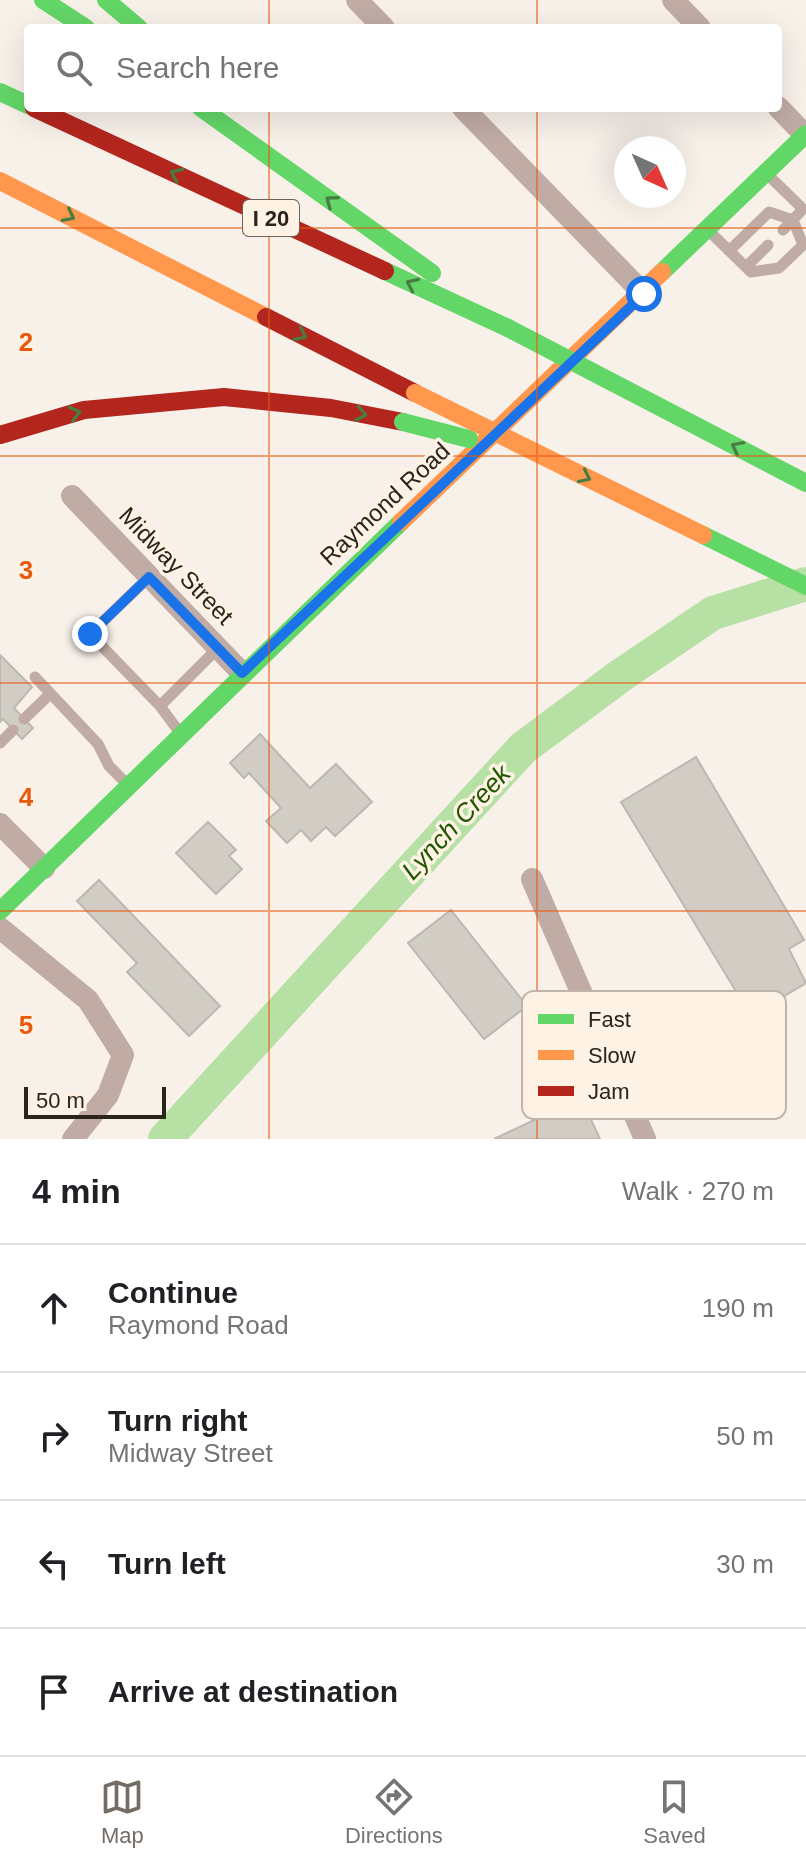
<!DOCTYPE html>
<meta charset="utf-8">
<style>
:root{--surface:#fff;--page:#f6f6f6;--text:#202124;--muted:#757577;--line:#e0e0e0;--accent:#736c64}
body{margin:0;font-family:Arial,sans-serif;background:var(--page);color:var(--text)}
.compass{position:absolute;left:614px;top:136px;width:72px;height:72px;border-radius:50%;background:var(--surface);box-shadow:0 8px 32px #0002;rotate:135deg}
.scale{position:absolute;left:24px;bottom:20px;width:142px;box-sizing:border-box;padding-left:8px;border:4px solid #2b241c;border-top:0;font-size:22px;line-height:28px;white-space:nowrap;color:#2b241c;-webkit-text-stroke:6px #fef2e4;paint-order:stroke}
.stop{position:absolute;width:24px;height:24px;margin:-18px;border:6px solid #1a73e8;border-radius:50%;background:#fff}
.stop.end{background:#1a73e8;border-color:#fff;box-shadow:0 2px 8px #0008}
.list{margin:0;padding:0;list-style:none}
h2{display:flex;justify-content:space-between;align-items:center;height:104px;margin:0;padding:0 32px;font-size:34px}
h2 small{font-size:26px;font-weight:400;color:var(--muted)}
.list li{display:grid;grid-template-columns:52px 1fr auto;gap:24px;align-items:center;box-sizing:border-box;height:128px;padding:0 32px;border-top:2px solid var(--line)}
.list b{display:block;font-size:30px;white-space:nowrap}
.list p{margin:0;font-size:26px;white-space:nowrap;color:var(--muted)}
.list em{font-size:26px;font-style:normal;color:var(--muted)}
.icon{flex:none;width:44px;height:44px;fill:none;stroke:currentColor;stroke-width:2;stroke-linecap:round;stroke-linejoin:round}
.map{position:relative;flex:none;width:806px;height:1139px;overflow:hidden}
.search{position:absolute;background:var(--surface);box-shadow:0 8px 32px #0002;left:24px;right:24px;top:24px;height:88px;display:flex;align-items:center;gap:20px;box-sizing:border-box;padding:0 28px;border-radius:8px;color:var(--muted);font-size:30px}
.sheet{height:616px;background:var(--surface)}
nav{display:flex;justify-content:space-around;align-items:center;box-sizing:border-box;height:112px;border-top:2px solid var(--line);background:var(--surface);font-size:22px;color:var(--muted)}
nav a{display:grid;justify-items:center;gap:4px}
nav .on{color:var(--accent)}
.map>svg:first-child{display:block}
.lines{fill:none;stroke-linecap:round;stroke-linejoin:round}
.river{stroke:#b7e0a5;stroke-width:34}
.building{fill:#d1cdc5;stroke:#bcb8b0;stroke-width:2}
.lane{stroke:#c0aba5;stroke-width:11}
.street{stroke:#c0aba5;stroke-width:22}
.fast{stroke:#63d668;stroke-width:18}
.slow{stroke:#ff974d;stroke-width:18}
.jam{stroke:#b3261e;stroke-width:18}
.fast-bridge{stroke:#63d668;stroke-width:18}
.slow-bridge{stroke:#ff974d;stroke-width:18}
.oneway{stroke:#477d42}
.route{stroke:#1a73e8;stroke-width:10}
.grid{fill:none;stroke:#e8590c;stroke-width:2;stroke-opacity:0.55}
.labels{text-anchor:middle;stroke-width:7;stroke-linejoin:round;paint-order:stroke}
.shield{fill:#fef2e4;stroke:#6a6258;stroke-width:2}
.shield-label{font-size:22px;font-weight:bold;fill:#2b241c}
.street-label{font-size:24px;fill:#2b241c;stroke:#fef2e4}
.water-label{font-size:26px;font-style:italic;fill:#1f5701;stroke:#fef2e4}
.key{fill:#fef2e4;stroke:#bfb4a8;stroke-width:2}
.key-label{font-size:22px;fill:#2b241c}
.grid-label{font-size:26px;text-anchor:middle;font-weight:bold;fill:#e8590c;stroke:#fef2e4;stroke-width:7;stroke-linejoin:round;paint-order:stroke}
</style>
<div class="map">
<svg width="806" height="1139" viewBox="0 0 806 1139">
<rect width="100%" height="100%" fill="#f8f1ea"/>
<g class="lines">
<!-- river -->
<path class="river" d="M 165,1139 L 523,748 L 620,676 L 713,613 L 806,584"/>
</g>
<!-- building -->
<path class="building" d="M 0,655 L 32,687 L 14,708 L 33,728 L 22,739 L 3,719 L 0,722 Z
M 260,734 L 310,788 L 336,764 L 372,802 L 335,836 L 326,827 L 311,841 L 301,830 L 287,843 L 266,821 L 281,808 L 249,773 L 244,778 L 230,763 Z
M 696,757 L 804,940 L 789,949 L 806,983 L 751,1016 L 621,802 Z
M 208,822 L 236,850 L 229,856 L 242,869 L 216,894 L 176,853 Z
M 99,880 L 220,1006 L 189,1036 L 127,972 L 137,963 L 77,901 Z
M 451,910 L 527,1006 L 484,1039 L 408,943 Z
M 581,1098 L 600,1139 L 494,1139 Z"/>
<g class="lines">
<!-- lane -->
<path class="lane" d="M 767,174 L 803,209 L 783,230
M 709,231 L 751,272 L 779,268 L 803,245 L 793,220 L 769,212 L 729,251
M 746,267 L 768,245
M 149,577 L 90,634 L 160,706 L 180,733
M 35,677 L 98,744 L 109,766 L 127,784
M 160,706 L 218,648
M 24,719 L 50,694
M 0,743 L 13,730"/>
<!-- street -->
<path class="street" d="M 357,0 L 384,28
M 673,0 L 700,28
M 778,107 L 805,135
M 463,108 L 644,294
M 72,496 L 242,673
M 0,824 L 44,868
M 532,879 L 645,1139
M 0,928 L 88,1000 L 123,1055 L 108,1095 L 73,1139"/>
<!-- fast -->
<path class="fast" d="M 43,0 L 86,28
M 106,0 L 139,28
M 0,92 L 28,105
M 201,108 L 432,273
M 385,271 L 508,328
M 662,272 L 806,134
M 0,911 L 401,522"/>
<!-- slow -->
<path class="slow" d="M 0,181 L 266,317
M 401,522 L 662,272"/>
<!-- jam -->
<path class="jam" d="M 34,108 L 385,271
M 266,317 L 415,393
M 0,435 L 84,410 L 224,397 L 331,408 L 403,422"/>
<!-- fast-bridge -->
<path class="fast-bridge" d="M 508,328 L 806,483
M 403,422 L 469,439
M 703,535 L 806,586"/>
<!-- slow-bridge -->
<path class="slow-bridge" d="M 415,393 L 703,535"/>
</g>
<!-- one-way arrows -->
<defs><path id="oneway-chevron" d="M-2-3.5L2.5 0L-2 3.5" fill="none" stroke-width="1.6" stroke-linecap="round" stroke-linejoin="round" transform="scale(2)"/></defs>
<g class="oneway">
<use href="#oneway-chevron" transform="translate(176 174) rotate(-155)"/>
<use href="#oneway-chevron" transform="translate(331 201) rotate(-144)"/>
<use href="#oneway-chevron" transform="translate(69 216) rotate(27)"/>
<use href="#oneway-chevron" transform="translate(412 284) rotate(-155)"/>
<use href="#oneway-chevron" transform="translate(301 335) rotate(27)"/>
<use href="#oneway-chevron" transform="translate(75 413) rotate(-15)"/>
<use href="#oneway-chevron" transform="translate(361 414) rotate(11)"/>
<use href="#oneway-chevron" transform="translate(737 447) rotate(-153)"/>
<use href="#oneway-chevron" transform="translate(585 477) rotate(26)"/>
</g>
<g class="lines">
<!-- route -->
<path class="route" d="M 90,634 L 149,577 L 242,673 L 644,294"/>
</g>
<!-- grid -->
<path class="grid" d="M 269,0 L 269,28M 537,0 L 537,28M 269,108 L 269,1139M 537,108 L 537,1139M 0,228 L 806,228M 0,456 L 806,456M 0,683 L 806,683M 0,911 L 806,911"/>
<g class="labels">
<!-- shield labels -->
<rect class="shield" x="243" y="200" width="56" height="36" rx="6"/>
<g class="shield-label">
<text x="271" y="226">I 20</text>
</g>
<!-- street labels -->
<g class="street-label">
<text transform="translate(385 504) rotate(-43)" y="8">Raymond Road</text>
<text transform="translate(176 566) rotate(46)" y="8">Midway Street</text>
</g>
<!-- water labels -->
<g class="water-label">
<text transform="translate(456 822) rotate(-47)" y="9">Lynch Creek</text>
</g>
</g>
<!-- legend -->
<rect x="522" y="991" width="264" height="128" rx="12" class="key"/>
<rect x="538" y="1014" width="36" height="10" fill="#63d668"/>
<rect x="538" y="1050" width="36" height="10" fill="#ff974d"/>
<rect x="538" y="1086" width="36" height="10" fill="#b3261e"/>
<g class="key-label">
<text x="588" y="1027">Fast</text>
<text x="588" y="1063">Slow</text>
<text x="588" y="1099">Jam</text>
</g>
<g class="grid-label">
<text x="26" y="351">2</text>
<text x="26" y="579">3</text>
<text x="26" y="806">4</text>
<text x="26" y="1034">5</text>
</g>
</svg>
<svg class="compass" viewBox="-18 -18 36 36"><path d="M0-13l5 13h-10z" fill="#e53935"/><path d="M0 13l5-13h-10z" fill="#757577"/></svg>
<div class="scale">50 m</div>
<div class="stop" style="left:644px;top:294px"></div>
<div class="stop end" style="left:90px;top:634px"></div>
<div class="search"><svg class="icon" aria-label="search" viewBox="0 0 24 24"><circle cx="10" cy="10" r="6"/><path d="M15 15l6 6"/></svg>Search here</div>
</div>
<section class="sheet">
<h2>4 min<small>Walk · 270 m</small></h2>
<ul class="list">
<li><svg class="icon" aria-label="ahead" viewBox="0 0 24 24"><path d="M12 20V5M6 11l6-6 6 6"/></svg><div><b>Continue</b><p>Raymond Road</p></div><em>190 m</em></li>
<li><svg class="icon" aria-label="right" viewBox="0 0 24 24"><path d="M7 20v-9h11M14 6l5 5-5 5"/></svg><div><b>Turn right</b><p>Midway Street</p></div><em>50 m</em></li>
<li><svg class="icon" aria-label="left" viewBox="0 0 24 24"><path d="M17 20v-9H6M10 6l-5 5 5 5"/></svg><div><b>Turn left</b></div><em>30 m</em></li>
<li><svg class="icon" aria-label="arrive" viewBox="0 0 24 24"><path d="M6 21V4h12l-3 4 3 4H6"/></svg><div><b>Arrive at destination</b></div></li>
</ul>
</section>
<nav>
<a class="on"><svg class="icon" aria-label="map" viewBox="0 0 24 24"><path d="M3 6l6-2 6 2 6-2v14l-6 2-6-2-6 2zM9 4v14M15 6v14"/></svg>Map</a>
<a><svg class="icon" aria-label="directions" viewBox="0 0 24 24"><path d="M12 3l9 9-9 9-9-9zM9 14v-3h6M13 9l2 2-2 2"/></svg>Directions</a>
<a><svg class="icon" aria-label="saved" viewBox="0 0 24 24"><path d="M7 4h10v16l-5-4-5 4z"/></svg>Saved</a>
</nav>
